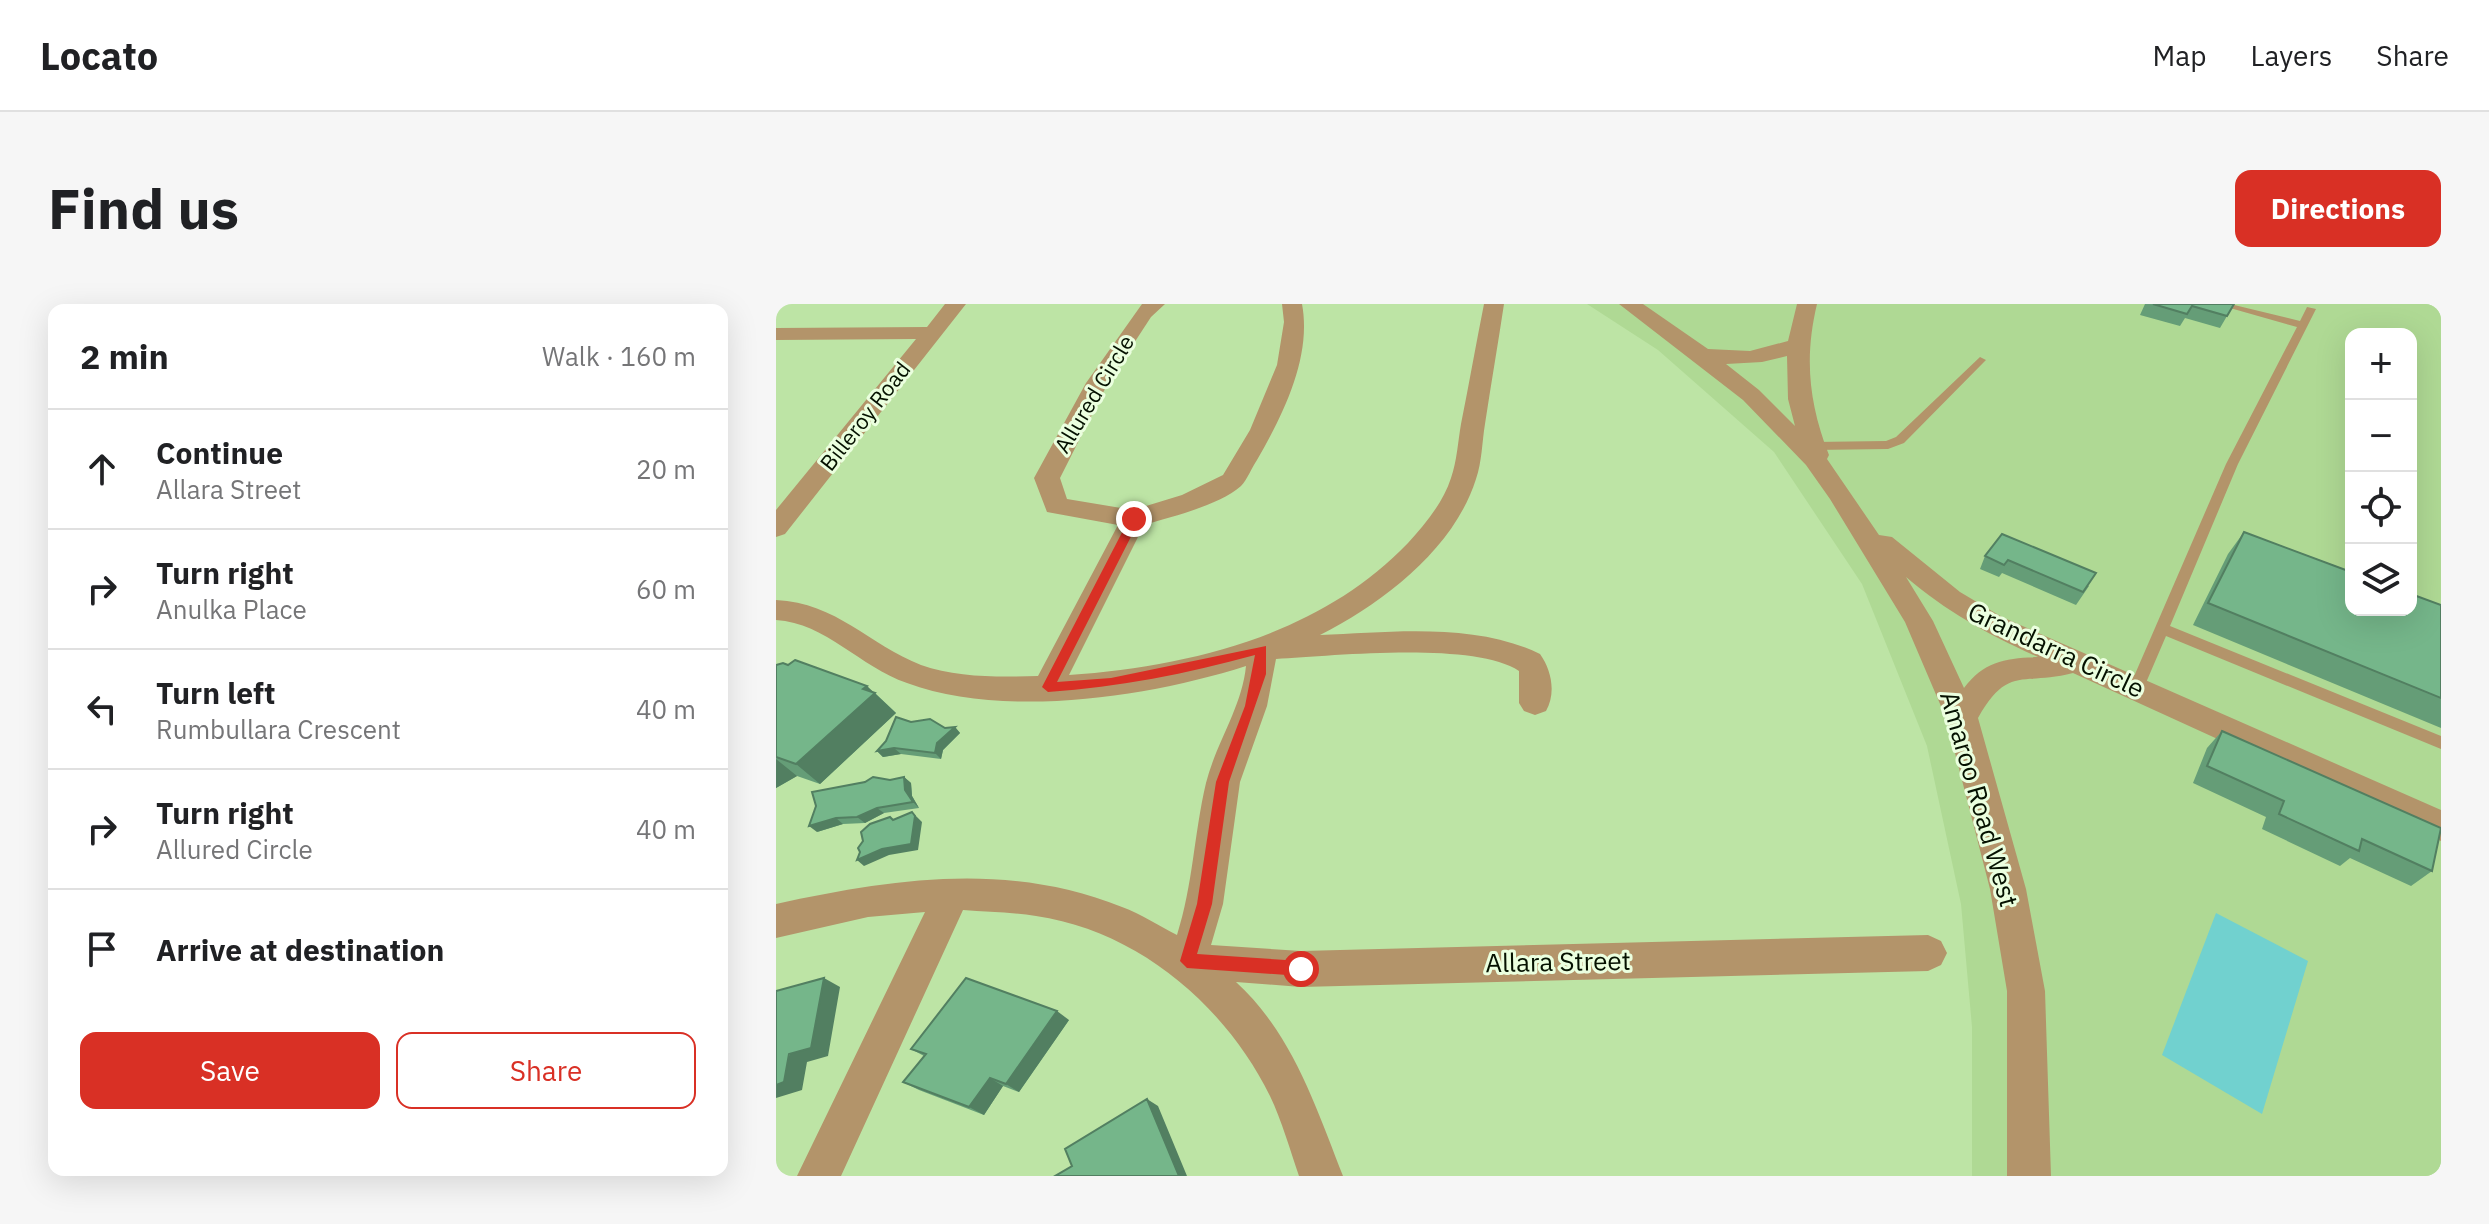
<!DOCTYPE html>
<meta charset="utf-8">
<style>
:root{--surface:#fff;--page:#f6f6f6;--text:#202124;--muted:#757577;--line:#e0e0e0;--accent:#d93025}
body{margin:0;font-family:"IBM Plex Sans",sans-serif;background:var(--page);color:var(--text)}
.controls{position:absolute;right:24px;top:24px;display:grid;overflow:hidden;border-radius:16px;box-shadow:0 8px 32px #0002}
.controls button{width:72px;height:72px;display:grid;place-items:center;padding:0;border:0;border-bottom:2px solid var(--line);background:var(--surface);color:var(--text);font:40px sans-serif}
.stop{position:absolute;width:24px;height:24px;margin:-18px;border:6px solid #d93025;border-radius:50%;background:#fff}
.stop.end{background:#d93025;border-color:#fff;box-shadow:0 2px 8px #0008}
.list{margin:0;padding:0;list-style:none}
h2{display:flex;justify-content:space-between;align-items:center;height:104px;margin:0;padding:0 32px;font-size:34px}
h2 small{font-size:26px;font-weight:400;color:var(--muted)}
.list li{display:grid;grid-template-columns:52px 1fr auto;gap:24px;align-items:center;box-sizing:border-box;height:120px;padding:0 32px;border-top:2px solid var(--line)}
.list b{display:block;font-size:30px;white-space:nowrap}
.list p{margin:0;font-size:26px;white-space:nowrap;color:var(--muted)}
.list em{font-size:26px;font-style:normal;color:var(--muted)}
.actions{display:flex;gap:16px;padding:24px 32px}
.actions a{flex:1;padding:18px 0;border:2px solid var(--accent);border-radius:16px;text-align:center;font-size:28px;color:var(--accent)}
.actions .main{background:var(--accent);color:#fff}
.icon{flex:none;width:44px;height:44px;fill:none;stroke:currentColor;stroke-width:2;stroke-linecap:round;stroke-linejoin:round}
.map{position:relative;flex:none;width:1665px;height:872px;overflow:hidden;border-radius:16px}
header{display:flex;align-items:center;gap:48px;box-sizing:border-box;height:112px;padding:0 40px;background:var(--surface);border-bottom:2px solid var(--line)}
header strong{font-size:38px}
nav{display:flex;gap:44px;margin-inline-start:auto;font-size:28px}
.intro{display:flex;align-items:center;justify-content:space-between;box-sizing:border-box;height:192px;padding:0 48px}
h1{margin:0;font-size:56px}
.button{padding:20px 36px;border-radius:16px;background:var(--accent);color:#fff;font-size:28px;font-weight:700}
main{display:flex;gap:48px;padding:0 48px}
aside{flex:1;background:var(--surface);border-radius:16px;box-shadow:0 8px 32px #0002}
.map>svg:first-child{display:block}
.built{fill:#afd994;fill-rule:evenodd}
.water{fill:#71d1cf}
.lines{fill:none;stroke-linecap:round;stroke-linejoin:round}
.service{fill:#b3946a;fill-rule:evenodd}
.minor{fill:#b3946a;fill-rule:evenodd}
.wall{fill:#659d77}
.shaded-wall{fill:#527f61}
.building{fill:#75b68a;stroke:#527f61;stroke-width:2}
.route{fill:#d93025}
.labels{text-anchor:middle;stroke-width:6;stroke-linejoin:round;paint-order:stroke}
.far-street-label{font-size:22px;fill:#051100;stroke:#ebffdf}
.street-label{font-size:26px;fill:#051100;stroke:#ebffdf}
</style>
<header>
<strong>Locato</strong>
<nav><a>Map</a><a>Layers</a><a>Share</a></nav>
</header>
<div class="intro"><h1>Find us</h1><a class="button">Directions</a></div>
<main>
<aside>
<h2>2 min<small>Walk · 160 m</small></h2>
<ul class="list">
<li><svg class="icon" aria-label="ahead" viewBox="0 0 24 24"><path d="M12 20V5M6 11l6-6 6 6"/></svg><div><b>Continue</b><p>Allara Street</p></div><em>20 m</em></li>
<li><svg class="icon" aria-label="right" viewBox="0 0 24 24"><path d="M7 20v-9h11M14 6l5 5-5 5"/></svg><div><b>Turn right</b><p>Anulka Place</p></div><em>60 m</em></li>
<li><svg class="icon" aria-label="left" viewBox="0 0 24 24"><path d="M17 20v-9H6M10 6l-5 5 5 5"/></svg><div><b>Turn left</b><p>Rumbullara Crescent</p></div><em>40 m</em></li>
<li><svg class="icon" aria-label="right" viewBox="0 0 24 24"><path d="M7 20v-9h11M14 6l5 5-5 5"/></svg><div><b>Turn right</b><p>Allured Circle</p></div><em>40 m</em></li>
<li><svg class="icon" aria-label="arrive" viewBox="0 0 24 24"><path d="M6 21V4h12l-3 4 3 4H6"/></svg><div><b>Arrive at destination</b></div></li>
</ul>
<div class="actions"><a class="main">Save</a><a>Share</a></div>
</aside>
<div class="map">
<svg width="1665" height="872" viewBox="0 0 1665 872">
<rect width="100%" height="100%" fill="#bde4a5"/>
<!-- built -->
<path class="built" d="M 811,0 L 1665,0 L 1665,872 L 1196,872 L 1196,723 L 1185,600 L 1151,442 L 1086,280 L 998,148 L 882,46 ZM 1575,30 L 1635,30 L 1635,306 L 1575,306 Z"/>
<!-- water -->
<path class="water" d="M 1440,609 L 1532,657 L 1486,810 L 1386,751 Z"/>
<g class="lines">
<!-- service -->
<path class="service" d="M 1454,0 L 1524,17 L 1531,3 L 1540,5 L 1462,160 L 1394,322 L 1665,432 L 1665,445 L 1390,332 L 1366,388 L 1356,388 L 1353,384 L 1450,160 L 1521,23 L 1454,4 Z
M 1204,53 L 1210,56 L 1208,58 L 1128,139 L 1112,145 L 1038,146 L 1032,142 L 1038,138 L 1110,137 L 1120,133 Z"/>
<!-- minor -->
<path class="minor" d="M 169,0 L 190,0 L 9,230 L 0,233 L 0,206 L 140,35 L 0,36 L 0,24 L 151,23 Z
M 366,0 L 389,0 L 375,13 L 332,79 L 284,174 L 291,195 L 357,206 L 406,191 L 447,171 L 474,126 L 501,61 L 508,18 L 506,0 L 526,0 C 536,53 507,111 481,156 C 476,163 471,176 465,182 C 442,202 397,212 368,221 L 293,371 C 415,362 544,331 632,239 C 649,220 667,199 675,174 C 681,157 682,137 685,120 C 693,80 700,40 708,0 L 728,0 C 722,40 715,80 709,120 C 706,138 706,158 700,175 C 678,245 607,299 544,331 C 615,328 699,318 764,350 C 776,367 780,389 770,407 L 759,411 L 748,407 L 743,399 L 743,367 C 698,337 557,352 500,355 L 491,402 L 464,478 L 447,600 L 435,641 L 525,647 L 1152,631 L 1165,637 L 1171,649 L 1165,661 L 1152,667 L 525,683 L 460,678 C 516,729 540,803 567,872 L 523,872 C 514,846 506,817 494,792 C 449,701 362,627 260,612 C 236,608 211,608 187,606 L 65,872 L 21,872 L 149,608 L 92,613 L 0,634 L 0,600 C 116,575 231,557 346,603 C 365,610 383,622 401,631 C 417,581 418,530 430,479 C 440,439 466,403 470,362 C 373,393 228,415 131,379 C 84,363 50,319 0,316 L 0,296 C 61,299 92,340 145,361 C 181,374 225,373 262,372 L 342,221 L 271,208 L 258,174 L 310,79 Z
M 843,0 L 867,0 L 932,45 L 974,47 L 1012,37 L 1021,0 L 1041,0 C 1028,54 1033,100 1053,151 L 1051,155 L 1103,231 L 1116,233 L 1184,288 L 1226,313 L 1665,506 L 1665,537 L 1297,369 C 1246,382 1232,361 1202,414 L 1250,585 L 1269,687 L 1275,872 L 1231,872 L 1231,687 L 1214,585 L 1170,414 L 1129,318 L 1054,195 L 1030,161 L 967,96 ZM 1011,52 L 1012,95 L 1019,122 L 983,86 L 950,60 L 986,58 ZM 1130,273 C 1171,308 1213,331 1262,353 C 1230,354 1208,357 1188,384 L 1157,317 Z"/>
</g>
<!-- wall -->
<path class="wall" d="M 1369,0 L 1458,0 L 1444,24 L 1409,14 L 1404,22 L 1364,11 Z
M 1468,228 L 1665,301 L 1665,424 L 1417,321 L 1452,250 Z
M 1226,230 L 1313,282 L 1300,301 L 1226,269 L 1223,273 L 1204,265 L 1209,252 Z
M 0,361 L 99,389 L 120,409 L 44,480 L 21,472 L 0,484 Z
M 135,418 L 169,424 L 179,423 L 184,429 L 167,446 L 165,455 L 125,450 L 107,453 L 101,447 Z
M 1446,427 L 1656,567 L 1635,582 L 1574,554 L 1564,562 L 1486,525 L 1490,513 L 1417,479 L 1431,444 Z
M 128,473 L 135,479 L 136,492 L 143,504 L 108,509 L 89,519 L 67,520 L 41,528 L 114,476 Z
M 293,716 L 243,788 L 227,782 L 208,811 L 143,786 L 127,778 L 148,752 L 135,745 Z"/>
<!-- shaded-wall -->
<path class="shaded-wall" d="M 91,382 L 120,409 L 44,480 L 20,460 L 87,385 Z
M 179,423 L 184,429 L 167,446 L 165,455 L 159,449 L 161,439 Z
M 118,444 L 125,450 L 107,453 L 101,447 Z
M 0,455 L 21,472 L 0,484 Z
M 128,473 L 135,479 L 136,492 L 143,504 L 137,498 L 129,486 Z
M 101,504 L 108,509 L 89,519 L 81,513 Z
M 136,508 L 146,518 L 142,546 L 113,551 L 88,562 L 81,556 Z
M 60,514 L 67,520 L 41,528 L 33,522 Z
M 48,674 L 64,683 L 52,752 L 31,758 L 26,786 L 0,794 L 0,781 Z
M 281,707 L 293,716 L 243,788 L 230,780 Z
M 214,774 L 227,782 L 208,811 L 193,803 Z
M 371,795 L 382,802 L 411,872 L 403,872 Z"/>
<!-- building -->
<path class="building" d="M 1377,0 L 1458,0 L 1451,12 L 1416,2 L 1411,10 Z
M 1468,228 L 1575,268 L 1575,306 L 1635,306 L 1635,290 L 1665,301 L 1665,394 L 1432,299 Z
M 1226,230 L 1320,269 L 1307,288 L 1232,256 L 1228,261 L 1209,252 Z
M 19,356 L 91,382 L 87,385 L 99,389 L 20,460 L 0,453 L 0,361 L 7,359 L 12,361 Z
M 120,413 L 135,418 L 154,415 L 169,424 L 179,423 L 161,439 L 159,449 L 118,444 L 101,447 L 110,437 Z
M 1446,427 L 1665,524 L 1656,567 L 1586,535 L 1583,547 L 1503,510 L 1508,497 L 1431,462 Z
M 97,473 L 114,476 L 128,473 L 129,486 L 137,498 L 101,504 L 81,513 L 60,514 L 33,522 L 40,502 L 36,488 L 89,478 Z
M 136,508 L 139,512 L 135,540 L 106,545 L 81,556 L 84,548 L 82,544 L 87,537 L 85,528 L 94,520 L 114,513 L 117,516 Z
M 48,674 L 35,744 L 13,750 L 8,778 L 0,781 L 0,687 Z
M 190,674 L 281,707 L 230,780 L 214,774 L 193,803 L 127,778 L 150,750 L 135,745 Z
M 371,795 L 403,872 L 279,872 L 296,862 L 289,845 Z"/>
<!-- route -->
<path class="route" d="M 358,212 L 364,215 L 281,378 L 335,374 L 490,342 L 490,370 L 453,478 L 436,600 L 421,650 L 525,657 L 532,665 L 525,672 L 411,664 L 404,657 L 421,600 L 440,478 L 469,402 L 479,351 C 410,370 344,383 272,388 L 266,383 L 353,215 Z"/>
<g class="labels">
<!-- far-street labels -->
<g class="far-street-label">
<text transform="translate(318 90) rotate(-59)" y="8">Allured Circle</text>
<text transform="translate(89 112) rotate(-52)" y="8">Billeroy Road</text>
</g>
<!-- street labels -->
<g class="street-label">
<text transform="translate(1280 346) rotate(25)" y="9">Grandarra Circle</text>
<text transform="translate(1203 495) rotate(74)" y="9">Amaroo Road West</text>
<text transform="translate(782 658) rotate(-1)" y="9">Allara Street</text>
</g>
</g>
</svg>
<div class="controls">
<button>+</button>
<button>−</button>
<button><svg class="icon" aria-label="locate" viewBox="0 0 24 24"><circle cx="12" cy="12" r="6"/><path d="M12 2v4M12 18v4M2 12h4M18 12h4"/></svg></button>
<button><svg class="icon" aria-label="layers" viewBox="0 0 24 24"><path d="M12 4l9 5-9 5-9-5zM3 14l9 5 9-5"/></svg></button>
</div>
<div class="stop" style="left:525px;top:665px"></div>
<div class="stop end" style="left:358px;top:215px"></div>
</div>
</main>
